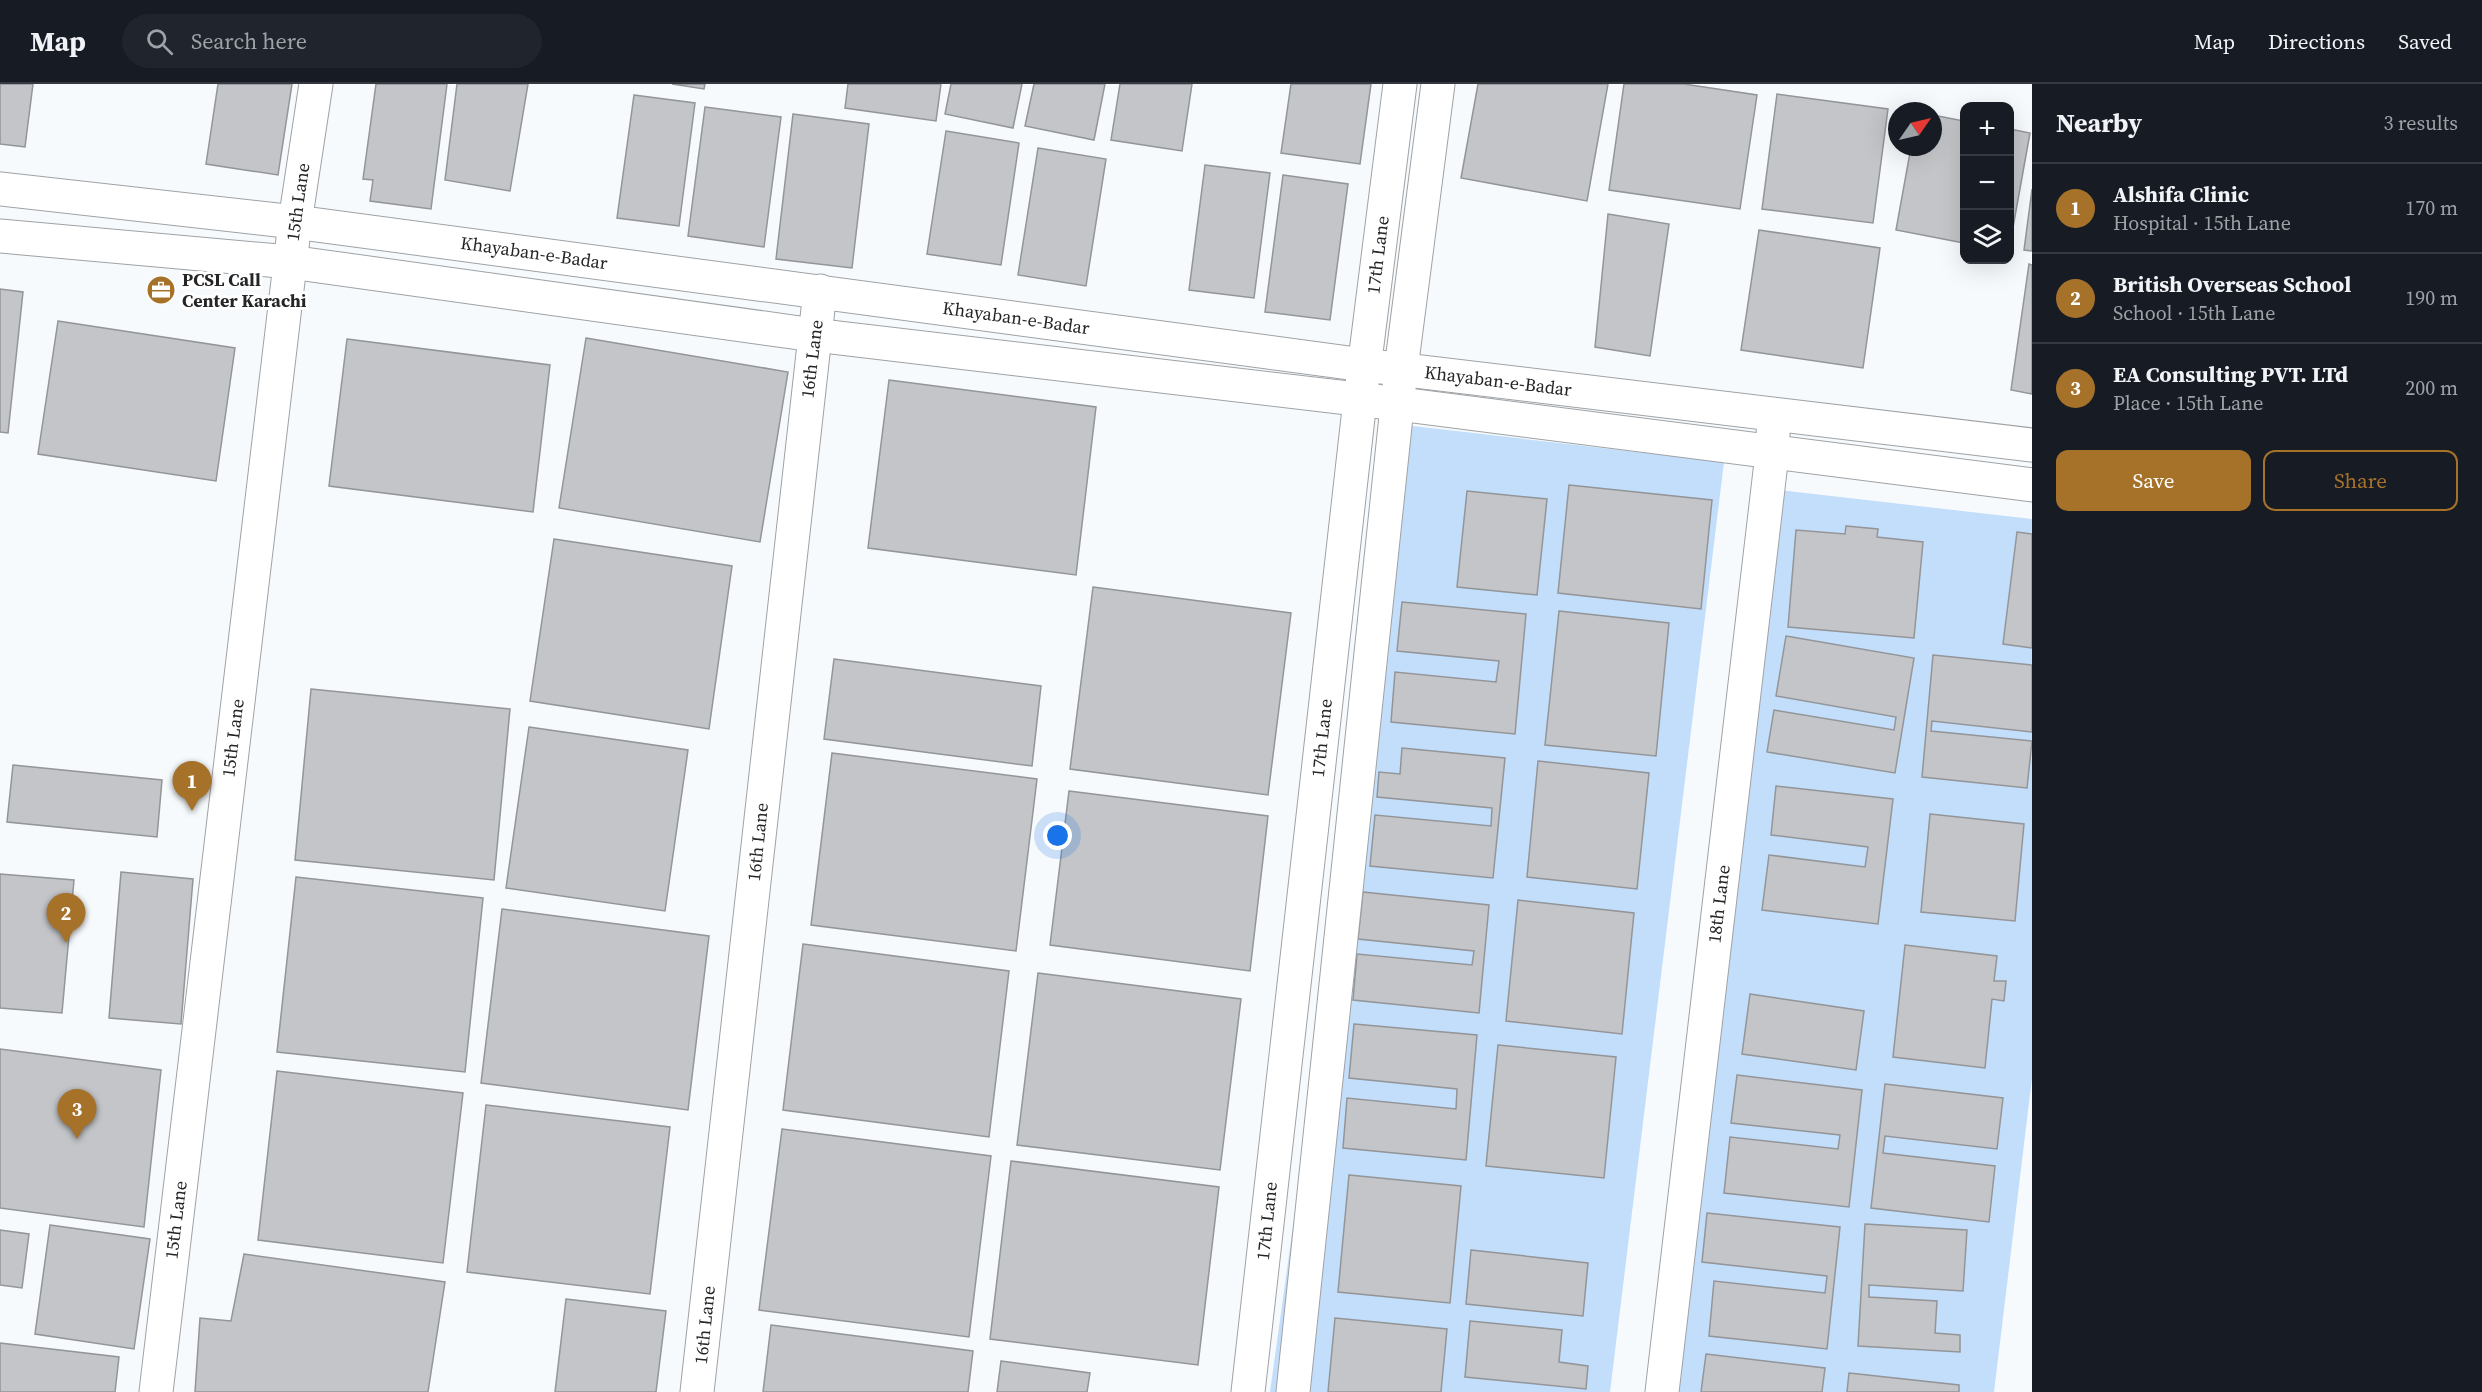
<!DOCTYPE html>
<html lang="en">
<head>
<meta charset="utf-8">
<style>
  body { margin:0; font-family:"Source Serif 4",serif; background:#20242c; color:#f1f3f6 }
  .controls { position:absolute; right:18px; top:18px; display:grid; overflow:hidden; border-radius:12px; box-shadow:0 6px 24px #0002 }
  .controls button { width:54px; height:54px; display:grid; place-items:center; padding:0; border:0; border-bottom:2px solid #363941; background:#171b24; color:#f1f3f6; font:30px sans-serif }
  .compass { position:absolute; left:1888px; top:18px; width:54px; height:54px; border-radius:50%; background:#171b24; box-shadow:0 6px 24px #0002; rotate:56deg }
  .you { position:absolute; left:1058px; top:752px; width:21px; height:21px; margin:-15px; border:4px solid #fff; border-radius:50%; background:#1a73e8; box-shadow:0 0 0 9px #1a73e833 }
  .badge { display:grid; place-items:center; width:39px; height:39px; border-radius:50%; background:#a6722a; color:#fff; font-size:20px; font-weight:700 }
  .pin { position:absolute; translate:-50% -50px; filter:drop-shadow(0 2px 3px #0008) }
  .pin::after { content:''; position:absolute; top:32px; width:21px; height:18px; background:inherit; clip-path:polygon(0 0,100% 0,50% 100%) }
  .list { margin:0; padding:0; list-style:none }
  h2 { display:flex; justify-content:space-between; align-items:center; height:78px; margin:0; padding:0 24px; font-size:26px }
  h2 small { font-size:20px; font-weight:400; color:#9ea1a6 }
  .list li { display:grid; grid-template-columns:39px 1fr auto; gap:18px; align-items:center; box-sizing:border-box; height:90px; padding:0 24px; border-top:2px solid #363941 }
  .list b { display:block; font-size:22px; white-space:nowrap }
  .list p { margin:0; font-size:20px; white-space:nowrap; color:#9ea1a6 }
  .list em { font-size:20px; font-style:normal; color:#9ea1a6 }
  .actions { display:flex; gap:12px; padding:18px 24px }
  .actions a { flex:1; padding:14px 0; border:2px solid #a6722a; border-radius:12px; text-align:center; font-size:21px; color:#a6722a }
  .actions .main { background:#a6722a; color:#fff }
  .icon { flex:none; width:33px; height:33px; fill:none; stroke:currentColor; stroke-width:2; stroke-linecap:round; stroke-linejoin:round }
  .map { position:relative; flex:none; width:2032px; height:1308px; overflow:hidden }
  header { display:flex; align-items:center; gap:36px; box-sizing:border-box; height:84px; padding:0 30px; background:#171b24; border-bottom:2px solid #363941 }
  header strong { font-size:28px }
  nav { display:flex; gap:33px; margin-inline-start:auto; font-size:21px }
  .search { width:420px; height:54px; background:#20242c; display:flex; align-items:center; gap:15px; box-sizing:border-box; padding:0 21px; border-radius:33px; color:#9ea1a6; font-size:22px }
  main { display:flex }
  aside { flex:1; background:#171b24 }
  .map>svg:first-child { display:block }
</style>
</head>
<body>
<header>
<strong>Map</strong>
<div class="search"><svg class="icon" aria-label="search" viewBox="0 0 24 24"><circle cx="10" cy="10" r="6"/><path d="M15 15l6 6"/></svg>Search here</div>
<nav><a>Map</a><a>Directions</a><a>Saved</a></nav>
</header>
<main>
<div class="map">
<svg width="2032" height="1308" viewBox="0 0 2032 1308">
  <rect width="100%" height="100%" fill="#f7fafc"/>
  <!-- green -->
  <g fill="#c3defa">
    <path d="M 1404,341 L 1724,378 L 1610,1308 L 1270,1308 Z"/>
    <path d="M 1779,406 L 2032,435 L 2032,994 L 1994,1308 L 1654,1308 Z"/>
  </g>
  <!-- building -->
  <g fill="#c3c5c8" stroke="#939598" stroke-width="1.5">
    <path d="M 0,0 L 33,0 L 25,63 L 0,60 Z"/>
    <path d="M 218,0 L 292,0 L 278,91 L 206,80 Z"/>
    <path d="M 376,0 L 447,0 L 431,125 L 370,117 L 373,96 L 363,95 Z"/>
    <path d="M 457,0 L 528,0 L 510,107 L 445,96 Z"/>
    <path d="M 672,0 L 705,0 L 704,5 Z"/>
    <path d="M 848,0 L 941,0 L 936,37 L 845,24 Z"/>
    <path d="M 951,0 L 1022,0 L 1013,44 L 945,30 Z"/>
    <path d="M 1034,0 L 1105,0 L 1094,56 L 1025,42 Z"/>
    <path d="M 1120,0 L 1192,0 L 1182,67 L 1111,56 Z"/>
    <path d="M 1291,0 L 1371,0 L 1360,80 L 1281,69 Z"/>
    <path d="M 1478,0 L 1608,0 L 1587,117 L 1461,94 Z"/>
    <path d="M 1624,0 L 1684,0 L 1757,11 L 1740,125 L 1609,106 Z"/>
    <path d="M 1777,10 L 1888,25 L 1873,139 L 1762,125 Z"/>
    <path d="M 634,11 L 695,19 L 679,142 L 617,134 Z"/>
    <path d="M 705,23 L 781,33 L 764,163 L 688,152 Z"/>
    <path d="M 793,30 L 869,40 L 852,184 L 776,175 Z"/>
    <path d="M 1933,31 L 1964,37 L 1964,159 L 1896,146 L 1911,63 L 1933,63 Z"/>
    <path d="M 2010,45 L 2030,49 L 2010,160 Z"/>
    <path d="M 946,47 L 1019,59 L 1001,181 L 927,170 Z"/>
    <path d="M 1038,64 L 1106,75 L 1086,202 L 1018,191 Z"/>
    <path d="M 1205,81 L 1270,89 L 1254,214 L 1189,206 Z"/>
    <path d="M 1283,91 L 1348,100 L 1330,236 L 1265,228 Z"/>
    <path d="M 2032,105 L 2032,167 L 2024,166 Z"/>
    <path d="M 1608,130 L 1669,140 L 1650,272 L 1595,263 Z"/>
    <path d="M 1759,146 L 1880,164 L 1863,284 L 1741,266 Z"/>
    <path d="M 2029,180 L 2032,181 L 2032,310 L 2011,306 Z"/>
    <path d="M 0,205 L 23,208 L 8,349 L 0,348 Z"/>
    <path d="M 58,237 L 235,264 L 216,397 L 38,370 Z"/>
    <path d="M 586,254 L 788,288 L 760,458 L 559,424 Z"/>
    <path d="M 347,255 L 550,281 L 533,428 L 329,402 Z"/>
    <path d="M 889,296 L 1096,323 L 1076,491 L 868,464 Z"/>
    <path d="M 1569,401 L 1712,416 L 1701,525 L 1558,509 Z"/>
    <path d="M 1467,407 L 1547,415 L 1537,511 L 1457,503 Z"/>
    <path d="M 1846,442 L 1878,445 L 1877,453 L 1923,458 L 1914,554 L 1788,543 L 1796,446 L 1845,450 Z"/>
    <path d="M 2017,448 L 2032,450 L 2032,564 L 2003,560 Z"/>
    <path d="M 554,455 L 732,482 L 709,645 L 530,617 Z"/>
    <path d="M 1093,503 L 1291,529 L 1268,711 L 1070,685 Z"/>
    <path d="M 1402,518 L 1526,530 L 1515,650 L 1391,638 L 1395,588 L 1496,598 L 1499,577 L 1397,567 Z"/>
    <path d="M 1559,527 L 1669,539 L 1656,672 L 1545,661 Z"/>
    <path d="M 1786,552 L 1914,574 L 1895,689 L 1767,668 L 1774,626 L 1894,646 L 1896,633 L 1776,612 Z"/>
    <path d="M 1933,571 L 2032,581 L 2032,648 L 1932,637 L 1931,647 L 2032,657 L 2027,704 L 1922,693 Z"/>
    <path d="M 834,575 L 1041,602 L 1032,682 L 824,655 Z"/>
    <path d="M 311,605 L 510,625 L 494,796 L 295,776 Z"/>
    <path d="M 529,643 L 688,666 L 665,827 L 506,804 Z"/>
    <path d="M 1402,664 L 1505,674 L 1493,794 L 1370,782 L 1375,731 L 1491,742 L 1492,724 L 1377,713 L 1379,688 L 1400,690 Z"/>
    <path d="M 832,669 L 1037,695 L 1016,867 L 811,841 Z"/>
    <path d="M 1538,677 L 1649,689 L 1637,805 L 1527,793 Z"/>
    <path d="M 13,681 L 162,696 L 157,753 L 7,738 Z"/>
    <path d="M 1776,702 L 1893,715 L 1878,840 L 1762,826 L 1769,771 L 1865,783 L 1868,763 L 1771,751 Z"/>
    <path d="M 1069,707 L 1268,732 L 1250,887 L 1050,861 Z"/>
    <path d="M 1930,730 L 2024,740 L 2015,837 L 1921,828 Z"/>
    <path d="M 121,788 L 193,795 L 181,940 L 109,934 Z"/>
    <path d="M 0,790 L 74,796 L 62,929 L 0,924 Z"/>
    <path d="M 296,793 L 483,814 L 465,988 L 277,968 Z"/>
    <path d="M 1363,808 L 1489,821 L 1479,929 L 1353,916 L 1357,870 L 1472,881 L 1474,867 L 1358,855 Z"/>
    <path d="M 1518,816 L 1634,829 L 1622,950 L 1506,937 Z"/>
    <path d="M 502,825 L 709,852 L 688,1026 L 481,999 Z"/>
    <path d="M 803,860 L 1009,887 L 989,1053 L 783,1026 Z"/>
    <path d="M 1905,861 L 1997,872 L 1994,897 L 2006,897 L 2004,917 L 1992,915 L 1985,984 L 1893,973 Z"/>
    <path d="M 1038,889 L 1241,915 L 1220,1086 L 1017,1061 Z"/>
    <path d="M 1750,910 L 1864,927 L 1856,986 L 1742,970 Z"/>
    <path d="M 1354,940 L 1477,951 L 1466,1076 L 1343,1064 L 1347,1014 L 1456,1025 L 1457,1005 L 1349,994 Z"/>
    <path d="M 1498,961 L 1616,973 L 1604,1094 L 1486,1082 Z"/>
    <path d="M 0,965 L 161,986 L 144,1143 L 0,1124 Z"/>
    <path d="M 277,987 L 463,1009 L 443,1179 L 258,1156 Z"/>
    <path d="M 1737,991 L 1862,1006 L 1849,1123 L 1724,1109 L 1730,1053 L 1838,1065 L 1840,1051 L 1731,1039 Z"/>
    <path d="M 1885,1000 L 2003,1014 L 1997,1065 L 1885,1052 L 1883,1069 L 1995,1082 L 1989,1138 L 1871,1124 Z"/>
    <path d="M 486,1021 L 670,1043 L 650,1210 L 467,1188 Z"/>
    <path d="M 782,1045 L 991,1072 L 969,1253 L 759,1226 Z"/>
    <path d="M 1011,1077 L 1219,1103 L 1198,1281 L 990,1255 Z"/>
    <path d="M 1349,1091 L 1461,1102 L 1450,1219 L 1338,1208 Z"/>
    <path d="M 1707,1129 L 1840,1143 L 1827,1265 L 1709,1252 L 1714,1197 L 1825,1209 L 1827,1192 L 1702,1178 Z"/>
    <path d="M 1865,1140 L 1967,1146 L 1963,1207 L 1869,1201 L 1869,1213 L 1937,1217 L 1935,1249 L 1960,1251 L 1960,1268 L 1858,1262 Z"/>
    <path d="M 50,1141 L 150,1155 L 134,1265 L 35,1250 Z"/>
    <path d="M 0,1146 L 29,1150 L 22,1204 L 0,1201 Z"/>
    <path d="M 1471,1166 L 1588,1179 L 1583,1232 L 1466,1220 Z"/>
    <path d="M 244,1170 L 445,1198 L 428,1308 L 195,1308 L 200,1234 L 231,1237 Z"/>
    <path d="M 566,1215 L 666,1227 L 656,1308 L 555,1308 Z"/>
    <path d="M 1335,1234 L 1447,1245 L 1441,1308 L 1328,1308 Z"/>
    <path d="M 1470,1237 L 1562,1246 L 1559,1278 L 1588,1282 L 1586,1305 L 1465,1293 Z"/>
    <path d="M 771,1241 L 973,1267 L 968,1308 L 763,1308 Z"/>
    <path d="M 0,1259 L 119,1273 L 115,1308 L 0,1308 Z"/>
    <path d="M 1706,1270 L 1825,1284 L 1822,1308 L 1701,1308 Z"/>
    <path d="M 1001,1277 L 1090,1289 L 1087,1308 L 997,1308 Z"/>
    <path d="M 1849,1289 L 1959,1301 L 1959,1308 L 1847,1308 Z"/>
  </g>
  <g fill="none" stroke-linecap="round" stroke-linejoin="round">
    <!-- minor casing -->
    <g stroke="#9fa2a5" stroke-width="35">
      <g id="minor">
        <path d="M 156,1308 L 295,138 L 316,0"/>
        <path d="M 697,1308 L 820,207"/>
        <path d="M 1248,1308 L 1360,316 L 1400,0"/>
        <path d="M 1293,1308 L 1401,285 L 1438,0"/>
        <path d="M 1662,1308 L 1772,370 L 1774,331"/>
      </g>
    </g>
    <!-- secondary casing -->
    <g stroke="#9fa2a5" stroke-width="35">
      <g id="secondary">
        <path d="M 0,105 L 295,138 L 1364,281 L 2032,361"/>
        <path d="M 0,152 L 290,178 L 814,251 L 1399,320 L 2032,401"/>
      </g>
    </g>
    <!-- minor -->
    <use href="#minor" stroke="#fff" stroke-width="33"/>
    <!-- secondary -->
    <use href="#secondary" stroke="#fff" stroke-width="33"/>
  </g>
  <!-- icons -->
  <defs>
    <g id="office-disc" transform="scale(1.5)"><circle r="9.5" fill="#a6722a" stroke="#fff"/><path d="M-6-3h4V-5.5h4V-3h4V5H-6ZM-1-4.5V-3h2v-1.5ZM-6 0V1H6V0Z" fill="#fff"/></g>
  </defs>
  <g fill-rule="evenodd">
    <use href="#office-disc" x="161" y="206"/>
  </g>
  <g text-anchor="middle" stroke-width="6" stroke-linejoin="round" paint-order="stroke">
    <!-- street labels -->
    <g font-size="18" fill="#242526" stroke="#fff">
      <text transform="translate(298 118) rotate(-82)" y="6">15th Lane</text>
      <text transform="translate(534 169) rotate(8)" y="6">Khayaban-e-Badar</text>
      <text transform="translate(1378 171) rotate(-83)" y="6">17th Lane</text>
      <text transform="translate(1016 234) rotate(8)" y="6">Khayaban-e-Badar</text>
      <text transform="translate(812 275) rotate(-83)" y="6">16th Lane</text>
      <text transform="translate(1498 297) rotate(7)" y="6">Khayaban-e-Badar</text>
      <text transform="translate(233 654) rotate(-83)" y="6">15th Lane</text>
      <text transform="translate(1322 654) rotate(-84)" y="6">17th Lane</text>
      <text transform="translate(758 758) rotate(-84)" y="6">16th Lane</text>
      <text transform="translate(1719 820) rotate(-83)" y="6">18th Lane</text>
      <text transform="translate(176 1136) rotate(-83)" y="6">15th Lane</text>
      <text transform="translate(1267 1137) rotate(-84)" y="6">17th Lane</text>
      <text transform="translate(705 1241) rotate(-84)" y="6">16th Lane</text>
    </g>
    <!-- poi labels -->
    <g font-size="18" font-weight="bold" fill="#242526" stroke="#fff" text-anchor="start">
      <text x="182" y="202">PCSL Call<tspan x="182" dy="21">Center Karachi</tspan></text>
    </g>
  </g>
</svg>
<div class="controls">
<button>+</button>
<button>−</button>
<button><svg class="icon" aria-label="layers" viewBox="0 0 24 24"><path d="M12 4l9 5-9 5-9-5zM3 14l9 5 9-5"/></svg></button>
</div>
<svg class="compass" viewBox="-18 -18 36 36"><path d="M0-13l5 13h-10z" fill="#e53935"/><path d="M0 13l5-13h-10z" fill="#9ea1a6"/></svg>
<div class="you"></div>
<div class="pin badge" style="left:192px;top:727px">1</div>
<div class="pin badge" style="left:66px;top:859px">2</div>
<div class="pin badge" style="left:77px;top:1055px">3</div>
</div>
<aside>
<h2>Nearby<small>3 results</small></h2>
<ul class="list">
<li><span class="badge">1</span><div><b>Alshifa Clinic</b><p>Hospital · 15th Lane</p></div><em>170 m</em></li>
<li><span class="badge">2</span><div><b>British Overseas School</b><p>School · 15th Lane</p></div><em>190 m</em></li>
<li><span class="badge">3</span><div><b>EA Consulting PVT. LTd</b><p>Place · 15th Lane</p></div><em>200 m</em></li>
</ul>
<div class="actions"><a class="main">Save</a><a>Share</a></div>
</aside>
</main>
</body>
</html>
